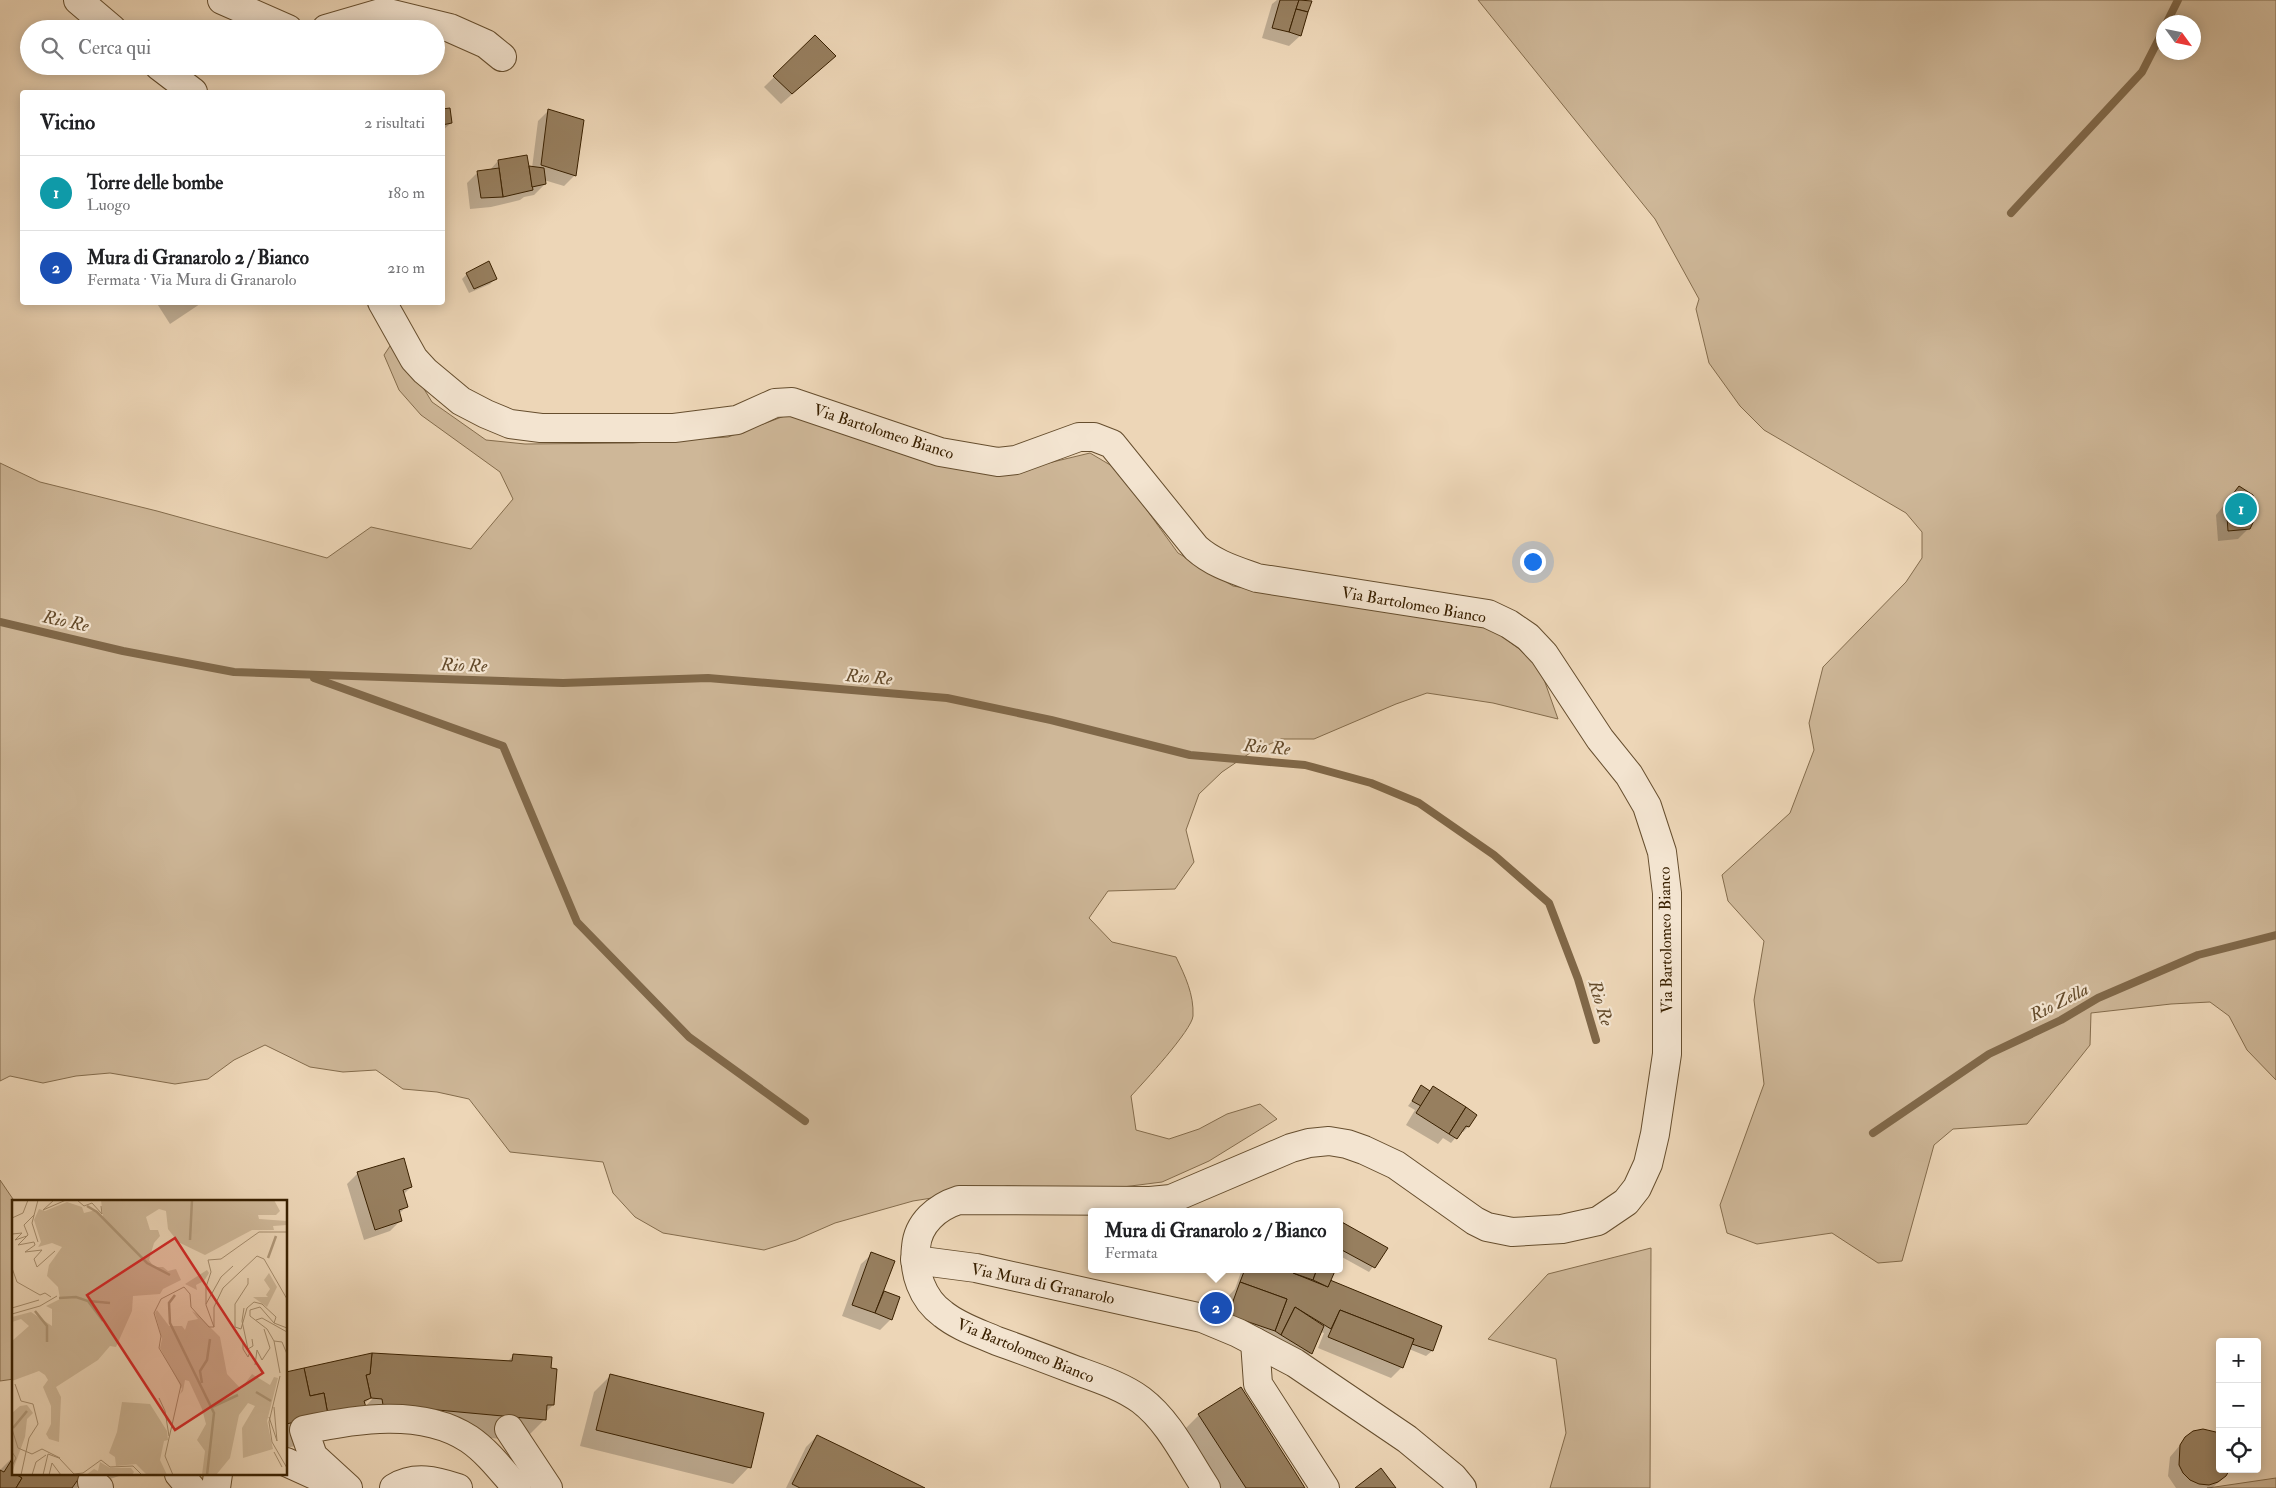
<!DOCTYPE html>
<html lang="it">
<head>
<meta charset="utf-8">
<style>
  body { margin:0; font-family:"IM FELL Double Pica",serif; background:#f2f2f2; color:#202124 }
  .controls { position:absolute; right:15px; bottom:15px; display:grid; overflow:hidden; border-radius:5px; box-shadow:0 2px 12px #0003 }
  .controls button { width:45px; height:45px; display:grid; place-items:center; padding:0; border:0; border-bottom:1px solid #e0e0e0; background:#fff; color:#202124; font:25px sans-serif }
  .compass { position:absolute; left:2156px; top:15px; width:45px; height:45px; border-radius:50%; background:#fff; box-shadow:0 2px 12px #0003; rotate:123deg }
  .you { position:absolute; left:1532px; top:561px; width:18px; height:18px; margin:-12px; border:4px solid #fff; border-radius:50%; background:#1a73e8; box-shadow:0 0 0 8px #1a73e833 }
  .badge { display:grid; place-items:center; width:32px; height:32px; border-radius:50%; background:#2563eb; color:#fff; font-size:16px; font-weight:700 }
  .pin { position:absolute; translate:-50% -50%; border:2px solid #fff; box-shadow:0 1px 5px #0006 }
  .popup { position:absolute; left:1088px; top:1208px; width:255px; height:65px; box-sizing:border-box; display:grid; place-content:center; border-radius:5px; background:#fff; filter:drop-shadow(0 1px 4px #0005); font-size:16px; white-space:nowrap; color:#757577 }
  .popup b { font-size:19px; color:#202124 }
  .popup::after { content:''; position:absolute; left:50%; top:100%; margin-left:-10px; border:10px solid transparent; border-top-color:#fff }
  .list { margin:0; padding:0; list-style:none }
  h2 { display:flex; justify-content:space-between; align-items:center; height:65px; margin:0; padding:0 20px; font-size:21px }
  h2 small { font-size:16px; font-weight:400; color:#757577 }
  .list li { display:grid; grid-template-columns:32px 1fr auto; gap:15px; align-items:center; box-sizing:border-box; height:75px; padding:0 20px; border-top:1px solid #e0e0e0 }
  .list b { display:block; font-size:19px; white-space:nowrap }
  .list p { margin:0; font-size:16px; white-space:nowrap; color:#757577 }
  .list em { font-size:16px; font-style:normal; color:#757577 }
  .icon { flex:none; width:28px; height:28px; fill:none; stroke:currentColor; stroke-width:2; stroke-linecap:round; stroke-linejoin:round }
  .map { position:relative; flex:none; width:2276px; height:1488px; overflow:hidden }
  .search { position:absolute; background:#fff; box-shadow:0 2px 12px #0003; left:20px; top:20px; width:425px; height:55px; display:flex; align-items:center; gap:12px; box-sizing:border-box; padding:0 18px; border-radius:28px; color:#757577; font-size:19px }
  .panel { position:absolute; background:#fff; box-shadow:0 2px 12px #0003; left:20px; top:90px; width:425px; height:215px; border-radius:5px }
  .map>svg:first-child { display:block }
</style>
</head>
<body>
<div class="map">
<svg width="2276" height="1488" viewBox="0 0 2276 1488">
  <rect width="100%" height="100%" fill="#edd6b7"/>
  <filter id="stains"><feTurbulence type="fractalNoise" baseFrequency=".004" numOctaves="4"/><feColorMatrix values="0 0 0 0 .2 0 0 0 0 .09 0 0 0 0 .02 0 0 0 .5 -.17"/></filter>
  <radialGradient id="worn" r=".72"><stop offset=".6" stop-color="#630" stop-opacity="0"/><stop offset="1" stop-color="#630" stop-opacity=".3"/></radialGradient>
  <!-- green -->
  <g fill="#ceb798" stroke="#846c4c" fill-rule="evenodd">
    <path d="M 1478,0 L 2276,0 L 2276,1080 L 2247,1050 L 2229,1016 L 2210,1002 L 2171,1004 L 2091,1013 L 2090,1045 L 2027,1124 L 1953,1129 L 1934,1145 L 1902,1261 L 1878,1263 L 1832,1233 L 1757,1244 L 1727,1233 L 1720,1205 L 1764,1084 L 1754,1000 L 1764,941 L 1728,901 L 1722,875 L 1790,813 L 1814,750 L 1809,723 L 1823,667 L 1906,582 L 1922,558 L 1922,532 L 1906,513 L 1764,430 L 1740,406 L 1709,363 L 1696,309 L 1699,299 L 1655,219 ZM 2164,22 L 2194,22 L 2194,52 L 2164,52 Z"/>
    <path d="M 394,340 L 432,402 L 486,440 L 525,444 L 633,443 L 728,437 L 790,414 L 1011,472 L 1090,453 L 1117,469 L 1178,553 L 1233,586 L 1492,629 L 1518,648 L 1541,671 L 1558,719 L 1493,703 L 1427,693 L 1396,704 L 1314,739 L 1281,739 L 1250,753 L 1222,772 L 1199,794 L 1186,830 L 1194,862 L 1175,889 L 1108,891 L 1089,918 L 1112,942 L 1176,957 C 1185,976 1194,994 1193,1016 C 1192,1030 1143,1083 1131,1096 L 1136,1130 L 1169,1139 L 1199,1129 L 1227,1114 L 1260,1104 L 1277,1119 L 1209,1161 L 1162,1182 L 1107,1189 L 1007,1186 L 913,1201 L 835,1223 L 796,1240 L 764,1250 L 663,1233 L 635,1217 L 613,1193 L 603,1162 L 510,1152 L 469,1099 L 437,1092 L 403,1089 L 376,1070 L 343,1072 L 310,1067 L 265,1045 L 234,1060 L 208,1079 L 175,1084 L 110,1073 L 76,1076 L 43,1083 L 10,1076 L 0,1081 L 0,463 L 40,482 L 157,511 L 327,558 L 371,527 L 471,549 L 513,499 L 500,472 L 421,415 L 399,390 L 384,355 Z"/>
    <path d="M 0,1180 L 15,1202 L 14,1202 L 14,1379 L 0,1381 Z"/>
    <path d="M 1651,1248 L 1650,1488 L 1550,1488 L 1566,1433 L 1556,1359 L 1488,1339 L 1548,1274 Z"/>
    <path d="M 2276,1478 L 2276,1488 L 2207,1488 L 2208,1488 Z"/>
  </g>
  <!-- shadow -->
  <g fill="#0003" fill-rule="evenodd">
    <path d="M 1277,0 L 1310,2 L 1300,36 L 1289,46 L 1262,38 L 1272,4 Z"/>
    <path d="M 815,37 L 824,66 L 781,104 L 764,87 Z"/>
    <path d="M 442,110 L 451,123 L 442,131 Z"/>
    <path d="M 549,110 L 575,175 L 564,186 L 544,180 L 545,184 L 534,195 L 524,197 L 520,200 L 491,207 L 470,209 L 467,183 L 478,172 L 489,171 L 498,161 L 532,168 L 538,121 Z"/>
    <path d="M 467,274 L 495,279 L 490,284 L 469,293 L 462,279 Z"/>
    <path d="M 156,302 L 203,302 L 170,324 Z"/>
    <path d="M 2239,487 L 2249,528 L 2238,539 L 2218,541 L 2216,515 Z"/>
    <path d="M 1422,1087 L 1429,1092 L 1434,1087 L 1468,1127 L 1463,1132 L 1461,1131 L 1451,1143 L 1443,1138 L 1438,1144 L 1406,1125 L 1415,1110 L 1408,1106 Z"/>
    <path d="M 358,1173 L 411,1187 L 403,1195 L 407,1206 L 399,1214 L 401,1220 L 390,1231 L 364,1240 L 347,1184 Z"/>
    <path d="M 1340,1223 L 1386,1249 L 1369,1272 L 1340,1256 Z"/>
    <path d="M 872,1254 L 883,1291 L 899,1297 L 891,1319 L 880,1330 L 842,1316 L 861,1264 Z"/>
    <path d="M 1242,1269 L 1328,1269 L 1333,1272 L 1329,1281 L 1440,1327 L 1432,1351 L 1426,1356 L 1409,1349 L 1402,1367 L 1391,1378 L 1318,1348 L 1324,1333 L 1321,1332 L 1311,1353 L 1306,1358 L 1253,1352 L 1207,1336 L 1219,1306 L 1235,1289 Z"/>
    <path d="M 514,1355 L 553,1405 L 546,1412 L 545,1419 L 523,1441 L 361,1426 L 333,1438 L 286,1448 L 286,1373 L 507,1362 ZM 371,1397 L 374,1397 L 364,1408 L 364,1404 Z"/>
    <path d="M 611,1375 L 749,1467 L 733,1484 L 580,1446 L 594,1392 Z"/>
    <path d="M 1199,1415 L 1304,1488 L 1210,1488 L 1177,1437 Z"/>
    <path d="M 2203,1430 L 2220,1434 L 2220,1469 L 2225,1476 L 2212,1488 L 2176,1488 L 2168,1476 L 2170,1457 L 2186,1438 Z"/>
    <path d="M 817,1436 L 923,1488 L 786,1488 L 806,1447 Z"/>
    <path d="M 14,1456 L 14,1474 L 125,1474 L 101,1482 L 81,1484 L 77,1488 L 0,1488 L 0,1470 Z"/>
  </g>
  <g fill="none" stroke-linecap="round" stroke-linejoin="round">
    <!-- stream -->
    <g stroke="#806849" stroke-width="8">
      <path d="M 2167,22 L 2178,0"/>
      <path d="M 2011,213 L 2142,72 L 2164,29"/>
      <path d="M 0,622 L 123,651 L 234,672 L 563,683 L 708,678 L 947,698 L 1051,720 L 1190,755 L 1305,765 L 1371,783 L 1419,803 L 1494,855 L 1549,903 L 1578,979 L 1596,1040"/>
      <path d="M 314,678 L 503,746 L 577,922 L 689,1037 L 805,1121"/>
      <path d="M 1873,1133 L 1989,1054 L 2061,1020 L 2098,998 L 2198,955 L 2276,935"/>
    </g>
  </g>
  <!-- building -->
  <g fill="#977f5f" stroke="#392000">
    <path d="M 1280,0 L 1299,0 L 1289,32 L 1272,28 Z"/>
    <path d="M 1299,0 L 1312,1 L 1308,12 L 1296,9 Z"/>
    <path d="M 1296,9 L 1308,12 L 1301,36 L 1289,32 Z"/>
    <path d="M 815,35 L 836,56 L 792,94 L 773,76 Z"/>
    <path d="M 450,108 L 452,123 L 442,125 L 442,109 Z"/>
    <path d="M 548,109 L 584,120 L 576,176 L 541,165 Z"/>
    <path d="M 527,155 L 533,190 L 503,197 L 498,160 Z"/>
    <path d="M 529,166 L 544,168 L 546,184 L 532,187 Z"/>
    <path d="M 499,168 L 503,197 L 481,198 L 477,171 Z"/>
    <path d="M 489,261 L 497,279 L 474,289 L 466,273 Z"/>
    <path d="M 2239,486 L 2253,495 L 2257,514 L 2250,529 L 2228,531 L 2226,503 Z"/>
    <path d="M 1421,1085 L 1430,1091 L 1421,1106 L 1412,1101 Z"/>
    <path d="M 1433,1086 L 1466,1107 L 1449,1134 L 1416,1113 Z"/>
    <path d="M 1466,1107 L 1477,1115 L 1469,1127 L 1466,1126 L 1457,1139 L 1449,1134 Z"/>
    <path d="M 404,1158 L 412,1187 L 403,1190 L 408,1207 L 399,1210 L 402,1221 L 375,1230 L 357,1172 Z"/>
    <path d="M 1340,1221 L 1388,1248 L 1375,1268 L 1340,1249 Z"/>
    <path d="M 871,1252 L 895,1261 L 875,1313 L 852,1305 Z"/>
    <path d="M 1245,1269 L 1294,1269 L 1293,1273 L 1328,1287 L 1330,1280 L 1442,1326 L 1433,1351 L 1412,1344 L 1414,1339 L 1340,1310 L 1331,1329 L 1295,1307 L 1281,1335 L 1275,1331 L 1287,1299 L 1240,1282 Z"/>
    <path d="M 1294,1269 L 1317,1269 L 1313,1280 L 1293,1273 Z"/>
    <path d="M 1317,1269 L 1335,1271 L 1328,1287 L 1313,1280 Z"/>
    <path d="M 1240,1282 L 1287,1299 L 1275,1331 L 1228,1315 Z"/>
    <path d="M 884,1291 L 900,1297 L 892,1320 L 875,1313 Z"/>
    <path d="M 1295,1307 L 1324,1326 L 1312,1354 L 1281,1335 Z"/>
    <path d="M 1340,1310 L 1414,1339 L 1403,1368 L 1328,1337 Z"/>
    <path d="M 372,1353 L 512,1361 L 513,1354 L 552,1357 L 551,1368 L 557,1369 L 554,1405 L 547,1405 L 546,1420 L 383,1405 L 382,1399 L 371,1398 L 366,1375 L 370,1374 Z"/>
    <path d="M 372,1353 L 370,1374 L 366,1375 L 371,1398 L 364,1401 L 366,1407 L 328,1415 L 324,1393 L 310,1396 L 304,1368 Z"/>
    <path d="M 304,1368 L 310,1396 L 324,1393 L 328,1415 L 286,1424 L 286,1372 Z"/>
    <path d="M 610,1374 L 764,1413 L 751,1468 L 596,1430 Z"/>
    <path d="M 1241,1387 L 1295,1472 L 1305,1488 L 1246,1488 L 1198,1414 Z"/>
    <path d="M 2203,1429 L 2220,1433 L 2220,1469 L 2230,1469 L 2226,1476 L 2218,1482 L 2209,1485 L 2199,1484 L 2190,1480 L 2183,1473 L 2179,1465 L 2180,1445 L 2185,1437 L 2193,1431 Z"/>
    <path d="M 817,1435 L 844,1448 L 925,1488 L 800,1488 L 792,1484 Z"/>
    <path d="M 14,1456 L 12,1472 L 22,1478 L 16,1488 L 0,1488 L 0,1470 L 4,1472 Z"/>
    <path d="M 1381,1468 L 1396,1488 L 1355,1488 Z"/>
    <path d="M 17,1474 L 82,1474 L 72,1488 L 16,1488 L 22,1478 Z"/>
  </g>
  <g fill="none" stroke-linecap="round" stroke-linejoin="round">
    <!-- minor casing -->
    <g stroke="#664e2e" stroke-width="30">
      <g id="minor">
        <path d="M 78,0 L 112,29"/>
        <path d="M 222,0 L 288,29"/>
        <path d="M 326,29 L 384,12 L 450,28 L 486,44 L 502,57"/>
        <path d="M 159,66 L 193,92"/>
        <path d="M 382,302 L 414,359 L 425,371 L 461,401 L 486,414 L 510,424 L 541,428 L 674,428 L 737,420 L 775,403 L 792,402 L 940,452 L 998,462 L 1016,460 L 1079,437 L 1094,437 L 1112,444 L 1196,548 C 1214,564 1235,570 1257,578 L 1488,614 L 1509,624 L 1528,637 L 1544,654 L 1600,739 L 1629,775 L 1647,806 L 1662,852 L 1667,893 L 1667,1054 L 1655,1134 L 1648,1164 L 1637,1188 L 1626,1202 L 1598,1221 L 1562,1229 L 1512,1232 L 1487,1227 L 1475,1221 L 1396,1165 L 1364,1150 L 1347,1144 L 1329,1141 L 1309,1143 L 1291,1148 L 1171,1199 L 1150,1201 L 959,1200 C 937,1207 918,1223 916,1247 C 913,1272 922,1299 943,1314 C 959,1327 979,1333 997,1341 C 1023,1350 1049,1360 1075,1370 C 1097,1378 1122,1386 1141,1400 C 1170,1422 1186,1458 1206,1488"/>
        <path d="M 915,1260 L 976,1268 L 1202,1318 L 1238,1333 L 1295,1363 L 1407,1439 L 1453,1477 L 1462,1488"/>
        <path d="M 1255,1342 L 1258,1384 L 1325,1488"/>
        <path d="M 509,1429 L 548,1488"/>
        <path d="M 286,1462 L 332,1483"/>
        <path d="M 179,1474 L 191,1488"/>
        <path d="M 92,1482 L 99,1488"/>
        <path d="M 216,1488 L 218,1474"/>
        <path d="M 348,1488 L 313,1456 L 304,1430 C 355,1419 422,1408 469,1439 C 488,1452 502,1471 517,1488"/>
        <path d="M 394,1488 C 415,1475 436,1481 458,1488"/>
      </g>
    </g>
    <!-- minor -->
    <use href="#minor" stroke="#f3e4d0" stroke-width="28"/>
  </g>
  <g text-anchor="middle" stroke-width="4.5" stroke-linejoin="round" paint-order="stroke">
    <!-- street labels -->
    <g font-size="16" fill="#392000" stroke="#f3e4d0">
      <text transform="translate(884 431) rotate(18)" y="6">Via Bartolomeo Bianco</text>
      <text transform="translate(1414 604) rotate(10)" y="6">Via Bartolomeo Bianco</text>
      <text transform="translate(1665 940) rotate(-91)" y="6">Via Bartolomeo Bianco</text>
      <text transform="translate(1043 1283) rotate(12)" y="6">Via Mura di Granarolo</text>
      <text transform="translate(1026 1350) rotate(22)" y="6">Via Bartolomeo Bianco</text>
    </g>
    <!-- water labels -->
    <g font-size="18" font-style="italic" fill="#634a2a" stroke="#f3e4d0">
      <text transform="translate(66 621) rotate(12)" y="6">Rio Re</text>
      <text transform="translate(464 665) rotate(2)" y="6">Rio Re</text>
      <text transform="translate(869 677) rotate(5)" y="6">Rio Re</text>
      <text transform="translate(1267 747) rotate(5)" y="6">Rio Re</text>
      <text transform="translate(2059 1002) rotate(-27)" y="6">Rio Zella</text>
      <text transform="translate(1601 1003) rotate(73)" y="6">Rio Re</text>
    </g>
  </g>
  <!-- overview -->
  <g transform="translate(12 1200)">
    <rect width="275" height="275" fill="#edd6b7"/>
    <path d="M 89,0 L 262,0 L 268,11 L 264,15 L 246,15 L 247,19 L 275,21 L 275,25 L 261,26 L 262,30 L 240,30 L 193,55 L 166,42 L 156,29 L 154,11 L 147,9 L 134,17 L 138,30 L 146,30 L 148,36 L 142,43 L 137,60 L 142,67 L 151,67 L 156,71 L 164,69 L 169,80 L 151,89 L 148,94 L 121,96 L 120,111 L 104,147 L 98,146 L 86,160 L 44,187 L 49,197 L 47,242 L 37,239 L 34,234 L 39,224 L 39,206 L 31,187 L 36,180 L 33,175 L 27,171 L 0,181 L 0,141 L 17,126 L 9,119 L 0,122 L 0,117 L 19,112 L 40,126 L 40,109 L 34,106 L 48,99 L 46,87 L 35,76 L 37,65 L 50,47 L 40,43 L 26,47 L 29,42 L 22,20 L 27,9 L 33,11 L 55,2 L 70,7 L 72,13 L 84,10 L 91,17 ZM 195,70 L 197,73 L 192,81 L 184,85 L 185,90 L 173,84 ZM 257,73 L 265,87 L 255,107 L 241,97 L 256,97 L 254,95 L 258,89 L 252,80 ZM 145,110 L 157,126 L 170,126 L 173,130 L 176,121 L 186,119 L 180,111 L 185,114 L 208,137 L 215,174 L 229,189 L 240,174 L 258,185 L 262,177 L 266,178 L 255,221 L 261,249 L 231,258 L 230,228 L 243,206 L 236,203 L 227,215 L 218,258 L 204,275 L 190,275 L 193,251 L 185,240 L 194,224 L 190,209 L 177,181 L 173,180 L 171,191 L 168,194 L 170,189 L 148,148 L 150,139 L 143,113 ZM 110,202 L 138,204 L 155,231 L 156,240 L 152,241 L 148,260 L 155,275 L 135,275 L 124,264 L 104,266 L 103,257 L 97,253 L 105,232 ZM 15,205 L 21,213 L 15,219 L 13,237 L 1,270 L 0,213 L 8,206 ZM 88,262 L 98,268 L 119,268 L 122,272 L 120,275 L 74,275 L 82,269 L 86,271 Z" fill="#ceb798"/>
    <path fill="none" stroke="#b09879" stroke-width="2.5" d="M 75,6 L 85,12 L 135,63 L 158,75M 178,40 L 180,0M 256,58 L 264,36M 163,95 L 157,103 L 158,123 L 202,213 L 195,275M 47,98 L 64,97 L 76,101 L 91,121M 77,101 L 98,103M 23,111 L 35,126 L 35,142M 190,183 L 188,171 L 195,160 L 198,139M 244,192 L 259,201M 200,207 L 226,195M 1,228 L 15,211"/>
    <path fill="none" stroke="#a58d6e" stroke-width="1" d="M 42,0 L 31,10 L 54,0M 65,0 L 72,6 L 80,3 L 90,14 L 89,6M 0,18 L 11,13 L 16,0M 0,34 L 10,33 L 3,40 L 15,36M 16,35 L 6,45 L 22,42 L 23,45 L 13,52 L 30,50 L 22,59 L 25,67 L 43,51M 16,35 L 12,25 L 22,15M 26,42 L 20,23 L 26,0M 0,68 L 5,82 L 28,95 L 33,93 L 39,97M 236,78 L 236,84 L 223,104 L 223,127 L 229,129 L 235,108 L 242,102 L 250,104 L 264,117 L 262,123M 194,104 L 209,77 L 221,66M 0,108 L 27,100M 232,108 L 230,121 L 236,149 L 241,146 L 240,139M 0,114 L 28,106 L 45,96M 244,120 L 250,118 L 275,132M 202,127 L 194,105 L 194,87 L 199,72 L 196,60 L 209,59 L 247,32 L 275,32M 202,127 L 202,107 L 211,88 L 245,56 L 252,59 L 275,99M 262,141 L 270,142 L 275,154M 231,142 L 231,149 L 236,157 L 238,152M 243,165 L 245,150 L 250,160 L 258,148 L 252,129M 268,173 L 262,141 L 255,129 L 238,116 L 238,110 L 248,107 L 262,123 L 275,128M 268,176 L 257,222 L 260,242 L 275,268M 3,184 L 9,201 L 21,204 L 26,224 L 17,238 L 9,275M 147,198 L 153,211 L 157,236M 257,217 L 265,241 L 262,207M 0,229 L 6,248 L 20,254 L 30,249 L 48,258M 0,252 L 4,258 L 0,266M 262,252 L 270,267M 20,275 L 24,262 L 34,255M 31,275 L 36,254 L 47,258 L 62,274 L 71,273 L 89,260 L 98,267 L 121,266 L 130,275M 37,275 L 40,263 L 49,275M 161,275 L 153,256 L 169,185 L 147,148 L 149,136 L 142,113 L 149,99 L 172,87 L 178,94 L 179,107 L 197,127 L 202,127"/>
    <path fill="#d62828" fill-opacity="0.15" stroke="#d62828" stroke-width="2.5" d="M 163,38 L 251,173 L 163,230 L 75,95 Z"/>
    <rect width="275" height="275" fill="none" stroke="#392000" stroke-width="2.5"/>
  </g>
  <rect width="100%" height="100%" filter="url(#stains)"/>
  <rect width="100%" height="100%" fill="url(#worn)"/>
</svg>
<div class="controls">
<button>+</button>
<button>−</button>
<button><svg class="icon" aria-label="locate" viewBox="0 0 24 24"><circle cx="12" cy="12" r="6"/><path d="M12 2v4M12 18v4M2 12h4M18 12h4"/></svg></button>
</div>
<svg class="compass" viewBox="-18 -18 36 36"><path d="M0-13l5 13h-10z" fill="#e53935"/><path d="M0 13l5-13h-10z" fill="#757577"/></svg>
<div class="you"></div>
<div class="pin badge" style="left:2241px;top:509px;background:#0f9aa8">1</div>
<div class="pin badge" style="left:1216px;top:1308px;background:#1a4fb4">2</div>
<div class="popup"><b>Mura di Granarolo 2 / Bianco</b>Fermata</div>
<div class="search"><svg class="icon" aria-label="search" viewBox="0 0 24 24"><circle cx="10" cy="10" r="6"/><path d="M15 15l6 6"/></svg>Cerca qui</div>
<section class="panel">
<h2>Vicino<small>2 risultati</small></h2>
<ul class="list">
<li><span class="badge" style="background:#0f9aa8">1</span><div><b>Torre delle bombe</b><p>Luogo</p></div><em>180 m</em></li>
<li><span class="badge" style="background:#1a4fb4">2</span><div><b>Mura di Granarolo 2 / Bianco</b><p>Fermata · Via Mura di Granarolo</p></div><em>210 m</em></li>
</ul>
</section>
</div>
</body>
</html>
